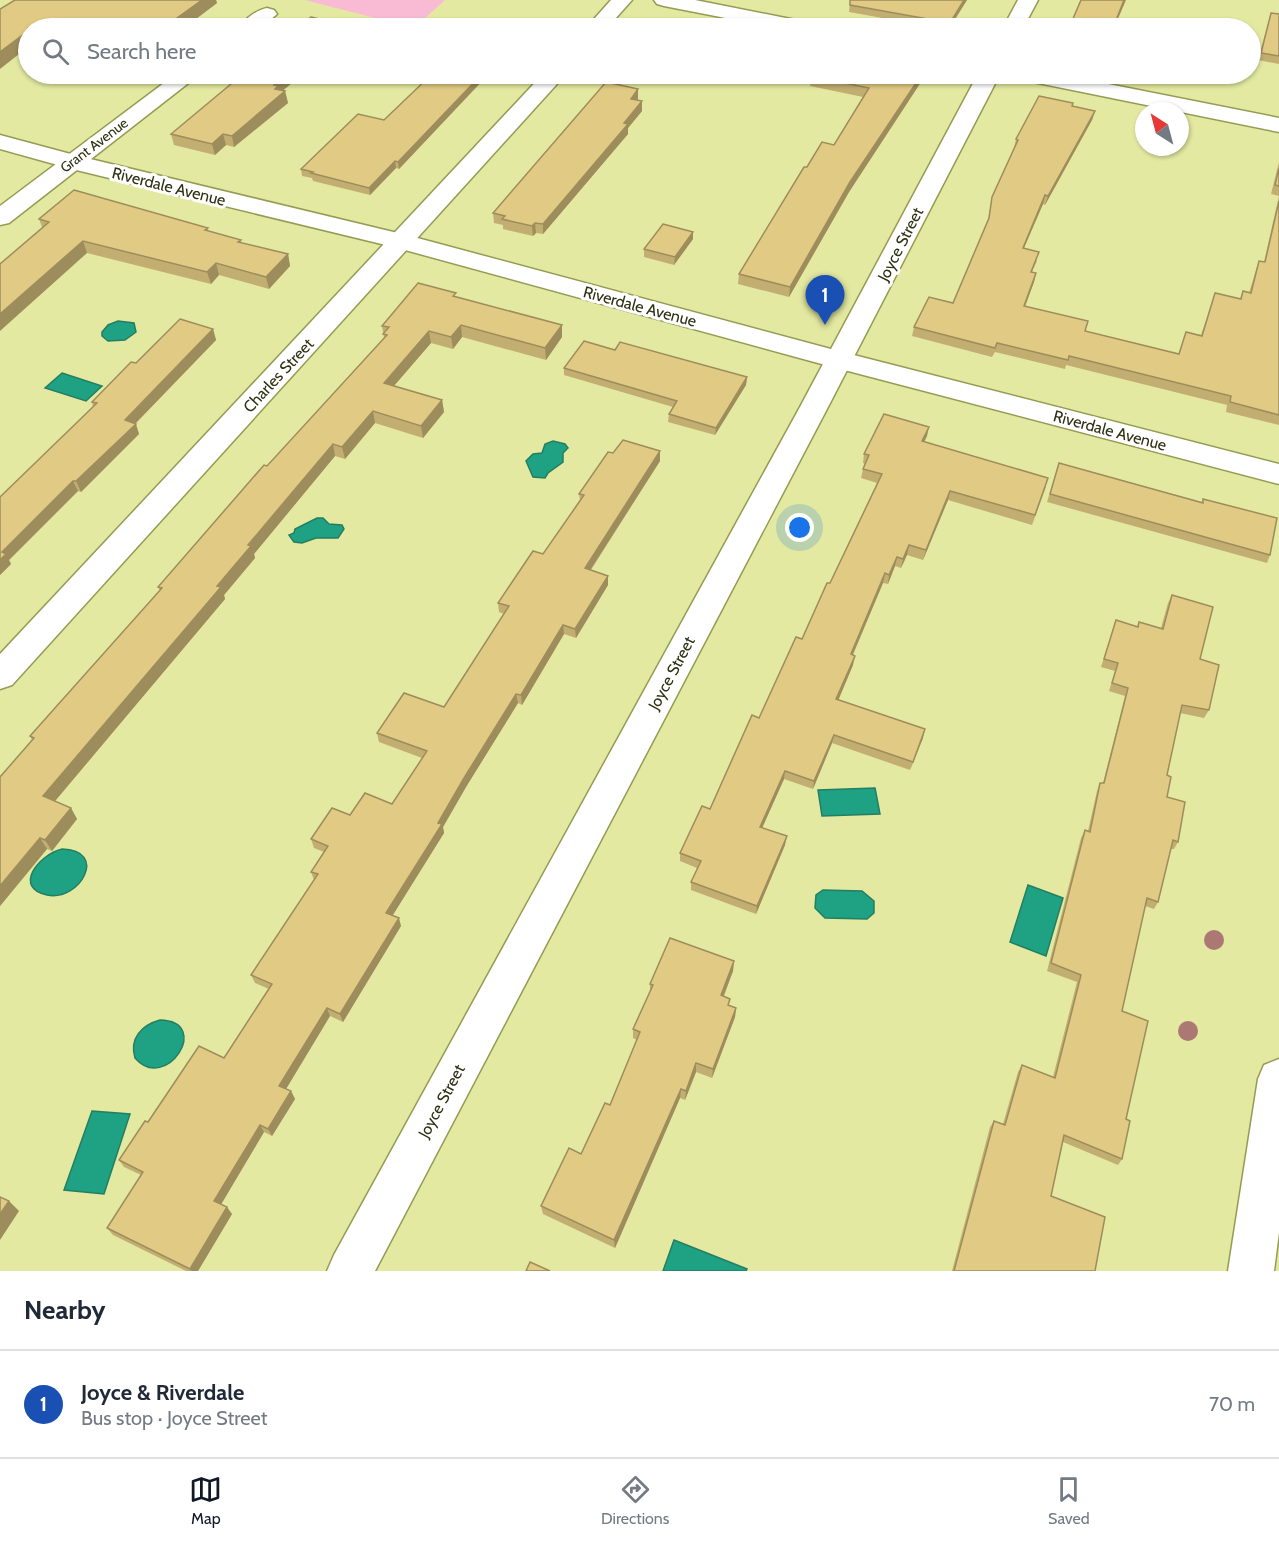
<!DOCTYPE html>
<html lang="en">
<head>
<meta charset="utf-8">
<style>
  body { margin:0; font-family:Cabin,sans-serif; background:#f6f6f7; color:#1f2937 }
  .compass { position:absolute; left:1135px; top:102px; width:54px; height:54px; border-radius:50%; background:#fff; box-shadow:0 2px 4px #0004; rotate:324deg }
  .you { position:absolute; left:800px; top:528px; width:21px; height:21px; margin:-15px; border:4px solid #fff; border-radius:50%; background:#1a73e8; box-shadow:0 0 0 9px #1a73e833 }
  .badge { display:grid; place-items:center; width:39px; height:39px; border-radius:50%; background:#111827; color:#fff; font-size:20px; font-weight:700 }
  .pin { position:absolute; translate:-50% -50px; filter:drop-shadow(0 2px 3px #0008) }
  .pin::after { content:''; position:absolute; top:32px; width:21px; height:18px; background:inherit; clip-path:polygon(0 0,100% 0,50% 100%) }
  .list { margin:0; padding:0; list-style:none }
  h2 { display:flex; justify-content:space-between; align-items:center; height:78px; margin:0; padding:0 24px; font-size:26px }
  h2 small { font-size:20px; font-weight:400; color:#747a83 }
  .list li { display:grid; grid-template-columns:39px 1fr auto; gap:18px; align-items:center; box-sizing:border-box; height:108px; padding:0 24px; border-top:2px solid #e0e1e3 }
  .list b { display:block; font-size:22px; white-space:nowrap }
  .list p { margin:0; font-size:20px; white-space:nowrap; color:#747a83 }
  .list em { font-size:20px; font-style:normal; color:#747a83 }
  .icon { flex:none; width:33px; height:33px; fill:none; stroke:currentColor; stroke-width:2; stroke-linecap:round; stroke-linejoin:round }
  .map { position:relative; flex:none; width:1279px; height:1271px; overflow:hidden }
  .search { position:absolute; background:#fff; box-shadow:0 2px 4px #0004; left:18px; right:18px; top:18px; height:66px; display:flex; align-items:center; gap:15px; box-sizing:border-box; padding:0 21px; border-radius:33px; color:#747a83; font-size:22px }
  .sheet { height:186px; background:#fff }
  nav { display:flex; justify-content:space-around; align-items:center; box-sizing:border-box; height:84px; border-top:2px solid #e0e1e3; background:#fff; font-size:16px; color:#747a83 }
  nav a { display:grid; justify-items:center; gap:3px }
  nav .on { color:#111827 }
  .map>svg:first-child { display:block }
</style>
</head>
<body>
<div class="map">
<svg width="1279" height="1271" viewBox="0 0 1279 1271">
  <rect width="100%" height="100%" fill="#e3e9a0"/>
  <!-- green -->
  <path fill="#f9bad4" d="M 305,0 L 445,0 L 414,28 Z"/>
  <!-- water -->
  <g fill="#1fa183" stroke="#247f61" stroke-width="1.5">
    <path d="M 118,321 L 134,323 L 136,332 L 125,340 L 108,341 L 102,336 L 102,332 L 108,325 Z"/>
    <path d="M 62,373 L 102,386 L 86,401 L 45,388 Z"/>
    <path d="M 553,441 L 565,444 L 568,448 L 563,453 L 563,462 L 548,473 L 545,478 L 533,477 L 526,461 L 533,454 L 542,453 L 545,444 Z"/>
    <path d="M 317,518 L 323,518 L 329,524 L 342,525 L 344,529 L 338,538 L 316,538 L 302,543 L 294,542 L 289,535 L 294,533 L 295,529 Z"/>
    <path d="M 875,788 L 880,814 L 822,816 L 818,790 Z"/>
    <path d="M 62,849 C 109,850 80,902 47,895 C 13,888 38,855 62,849 Z"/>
    <path d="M 1028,885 L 1063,898 L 1046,956 L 1010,942 Z"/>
    <path d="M 823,890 L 862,891 L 874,901 L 874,913 L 867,919 L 825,918 L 815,908 L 816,895 Z"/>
    <path d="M 160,1020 C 213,1021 166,1094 135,1058 C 129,1038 142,1025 160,1020 Z"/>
    <path d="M 92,1111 L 130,1114 L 104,1194 L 64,1190 Z"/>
    <path d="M 674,1240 L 747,1269 L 746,1271 L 663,1271 Z"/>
  </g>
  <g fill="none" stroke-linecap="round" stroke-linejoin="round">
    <!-- minor casing -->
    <g stroke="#969b54" stroke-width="3">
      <g id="minor">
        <path d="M 611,0 L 632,0 L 607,28 L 586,28 Z"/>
        <path d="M 654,0 L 695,0 L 806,22 L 813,24 L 817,28 L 777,28 L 664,6 L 657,4 Z"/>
        <path d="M 1018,0 L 1038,0 L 1023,28 L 1003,28 Z"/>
        <path d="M 267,8 L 274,10 L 277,14 L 261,28 L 239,28 C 244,19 257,10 267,8 Z"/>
        <path d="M 176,74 L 200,74 L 9,223 L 0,225 L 0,206 Z"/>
        <path d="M 543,74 L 566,74 L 12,685 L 0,689 L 0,654 Z"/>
        <path d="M 978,74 L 1000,74 L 828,407 L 375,1271 L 327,1271 L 334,1255 L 800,407 Z"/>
        <path d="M 1017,74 L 1058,74 L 1279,118 L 1279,132 L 1028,81 L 1020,79 Z"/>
        <path d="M 1279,1059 L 1279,1232 L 1274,1271 L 1228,1271 L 1258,1079 L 1264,1065 Z"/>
      </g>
    </g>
    <!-- tertiary casing -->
    <g stroke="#969b54" stroke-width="3">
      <path id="tertiary" d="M 0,135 L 78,156 L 410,236 L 842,352 L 1279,464 L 1279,484 L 829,366 L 394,247 L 72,169 L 0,149 Z"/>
    </g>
    <!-- minor -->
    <use href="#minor" fill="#fff" fill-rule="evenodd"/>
    <!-- tertiary -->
    <use href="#tertiary" fill="#fff" fill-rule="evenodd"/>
  </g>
  <!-- trees -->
  <g fill="#ab7874">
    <circle cx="1214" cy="940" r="10"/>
    <circle cx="1188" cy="1031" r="10"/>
  </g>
  <!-- wall -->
  <g fill="#c2ae71">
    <path d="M 15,0 L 216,0 L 217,3 L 184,28 L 28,28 Z"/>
    <path d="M 850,0 L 967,0 L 950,28 L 938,28 L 849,12 Z"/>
    <path d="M 1271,13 L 1279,14 L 1279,64 L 1258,60 Z"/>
    <path d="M 813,74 L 922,74 L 921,82 L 849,192 L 789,297 L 738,284 L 739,274 L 807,167 L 834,145 L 863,97 L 810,86 L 811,76 Z"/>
    <path d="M 485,78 L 399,169 L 396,168 L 370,195 L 313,181 L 312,178 L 302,176 L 301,169 L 384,120 Z"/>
    <path d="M 283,91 L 285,91 L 288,103 L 234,147 L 226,145 L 215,155 L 174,145 L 171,134 Z"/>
    <path d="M 638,99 L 637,100 L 642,101 L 642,111 L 628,128 L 628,134 L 543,234 L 536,233 L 533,236 L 503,229 L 503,225 L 494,223 L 493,213 Z"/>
    <path d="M 1072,106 L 1095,111 L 1092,120 L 1045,205 L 1043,204 L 1024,248 L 1037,261 L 1032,272 L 1036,273 L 1034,282 L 1025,307 L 1085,331 L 1179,354 L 1186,332 L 1201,335 L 1215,293 L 1240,299 L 1243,291 L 1249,293 L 1256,270 L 1259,261 L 1264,262 L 1279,196 L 1271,194 L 1279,162 L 1279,425 L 1226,412 L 1227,405 L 1066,365 L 1065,369 L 995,352 L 992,357 L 912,336 L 914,327 L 953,303 L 988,220 L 992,197 L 1014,148 L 1016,139 Z"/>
    <path d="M 39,219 L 208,228 L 208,231 L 241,240 L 241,243 L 288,254 L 290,266 L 269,289 L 219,275 L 211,284 L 87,253 L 42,227 Z"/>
    <path d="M 693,232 L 693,239 L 674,265 L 644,257 L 644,249 Z"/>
    <path d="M 456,297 L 562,337 L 546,360 L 462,337 L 453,349 L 431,343 L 394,386 L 442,400 L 444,412 L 423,438 L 375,423 L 345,459 L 335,456 L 254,554 L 255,558 L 224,595 L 225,599 L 55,801 L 71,808 L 77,819 L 52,851 L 47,849 L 0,906 L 32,740 L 30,736 L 160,591 L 158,587 L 267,466 L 384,338 L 382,326 Z"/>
    <path d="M 213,329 L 216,340 L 135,424 L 139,434 L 81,492 L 78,491 L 9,560 L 11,564 L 0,575 L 93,407 L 92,402 L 136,363 Z"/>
    <path d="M 615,350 L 747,377 L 746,385 L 715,435 L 668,422 L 669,414 L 673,407 L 564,375 L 564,368 Z"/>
    <path d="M 927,436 L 924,442 L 1046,487 L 1032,525 L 948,500 L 923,560 L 907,555 L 901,568 L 895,566 L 888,584 L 883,583 L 853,655 L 853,665 L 838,700 L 923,738 L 910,770 L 832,743 L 813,789 L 784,779 L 762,828 L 785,845 L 756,914 L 691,890 L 691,882 L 697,868 L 680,861 L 680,853 L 710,809 L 802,639 L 830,583 L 877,483 L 861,478 L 863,469 L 865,464 L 863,463 L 864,454 Z"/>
    <path d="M 660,451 L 660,461 L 591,570 L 608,585 L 576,638 L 564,634 L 522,705 L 518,703 L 466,787 L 443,827 L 444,833 L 393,915 L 401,926 L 343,1022 L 330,1016 L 286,1089 L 291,1091 L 295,1099 L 272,1136 L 264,1132 L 221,1204 L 232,1214 L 198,1271 L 186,1271 L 113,1235 L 107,1228 L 141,1175 L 124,1167 L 119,1160 L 148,1122 L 224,1058 L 269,989 L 255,983 L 251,975 L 314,880 L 311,872 L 324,852 L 314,848 L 311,839 L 350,815 L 392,804 L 422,758 L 379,742 L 377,733 L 444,707 L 504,614 L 499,612 L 498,603 L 543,554 L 580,500 L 579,494 L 613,453 Z"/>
    <path d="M 1059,463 L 1202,502 L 1203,499 L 1270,555 L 1267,563 L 1047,502 Z"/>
    <path d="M 1172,595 L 1200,659 L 1209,710 L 1204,718 L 1180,713 L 1167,775 L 1167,797 L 1178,842 L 1174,849 L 1171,849 L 1158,902 L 1154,909 L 1145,906 L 1122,1011 L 1126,1119 L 1122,1159 L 1118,1165 L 1063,1142 L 1051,1196 L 1095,1271 L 952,1271 L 990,1127 L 994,1121 L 1003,1124 L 1018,1072 L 1022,1065 L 1053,1077 L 1077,982 L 1047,971 L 1081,838 L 1085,830 L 1088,831 L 1097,791 L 1100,783 L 1103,783 L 1125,696 L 1109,691 L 1115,671 L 1101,667 L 1113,629 L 1116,620 L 1137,627 L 1139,622 L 1161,628 L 1168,603 Z"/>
    <path d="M 734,961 L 733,971 L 724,996 L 729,1005 L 736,1008 L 735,1017 L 712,1078 L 696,1072 L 685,1100 L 680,1098 L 615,1248 L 543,1214 L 541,1206 L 581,1154 L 610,1105 L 637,1040 L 633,1038 L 633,1029 L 650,992 L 650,984 Z"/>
  </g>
  <!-- shaded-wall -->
  <g fill="#9e8d5c">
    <path d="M 202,0 L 216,0 L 217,3 L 184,28 L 163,28 Z"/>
    <path d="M 964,0 L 967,0 L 949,28 L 950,23 Z"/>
    <path d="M 1124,0 L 1126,0 L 1114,28 L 1113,28 Z"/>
    <path d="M 40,22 L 42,28 L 32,28 Z"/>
    <path d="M 28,31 L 28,47 L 0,69 L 0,52 Z"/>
    <path d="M 288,74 L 303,74 L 280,93 L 285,91 L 288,103 L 234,147 L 232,136 L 274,85 Z"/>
    <path d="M 482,74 L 484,74 L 485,78 L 399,169 L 398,162 Z"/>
    <path d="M 922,74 L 921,82 L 849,192 L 789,297 L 790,287 L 850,182 Z"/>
    <path d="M 638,89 L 638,99 L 631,108 L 631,99 Z"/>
    <path d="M 642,101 L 642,111 L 628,128 L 628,134 L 543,234 L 543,224 Z"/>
    <path d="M 1095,111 L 1092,120 L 1045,205 L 1048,196 Z"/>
    <path d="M 223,134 L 226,145 L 215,155 L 212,144 Z"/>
    <path d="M 395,161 L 396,168 L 370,195 L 369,188 Z"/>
    <path d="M 1045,195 L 1043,204 L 1020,257 L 1023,248 Z"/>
    <path d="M 535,223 L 536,233 L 533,236 L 532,226 Z"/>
    <path d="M 693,232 L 693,239 L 674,265 L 675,257 Z"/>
    <path d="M 83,241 L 87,253 L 0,331 L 0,314 Z"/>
    <path d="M 288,254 L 290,266 L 269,289 L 266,277 Z"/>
    <path d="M 216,263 L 219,275 L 211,284 L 207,272 Z"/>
    <path d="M 1036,273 L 1034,282 L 1021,316 L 1024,306 Z"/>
    <path d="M 461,325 L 462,337 L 453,349 L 451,337 Z"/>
    <path d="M 562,325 L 562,337 L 546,360 L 545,348 Z"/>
    <path d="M 213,329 L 216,340 L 131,428 L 136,424 L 139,434 L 81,492 L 76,481 L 125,420 Z"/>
    <path d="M 429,331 L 431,343 L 386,395 L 384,383 Z"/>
    <path d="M 747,377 L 746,385 L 715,435 L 716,428 Z"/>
    <path d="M 442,400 L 444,412 L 423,438 L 421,426 Z"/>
    <path d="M 373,411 L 375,423 L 345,459 L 342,447 Z"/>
    <path d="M 929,427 L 927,436 L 920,450 L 922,441 Z"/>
    <path d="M 333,444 L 335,456 L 254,554 L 255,558 L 224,595 L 225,599 L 50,807 L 43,796 L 217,586 L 248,545 Z"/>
    <path d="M 660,451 L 660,461 L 585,578 L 585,568 Z"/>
    <path d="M 73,481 L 78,491 L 9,560 L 11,564 L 0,575 L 0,560 L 2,552 Z"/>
    <path d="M 950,491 L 948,500 L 923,560 L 926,550 Z"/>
    <path d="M 909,545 L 907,555 L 901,568 L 903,559 Z"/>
    <path d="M 897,557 L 895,566 L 888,584 L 889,575 Z"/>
    <path d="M 885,573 L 883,583 L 849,663 L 851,654 Z"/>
    <path d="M 608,576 L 608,585 L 576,638 L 575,629 Z"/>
    <path d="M 563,625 L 564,634 L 522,705 L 521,695 Z"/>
    <path d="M 855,656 L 853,665 L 835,708 L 836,699 Z"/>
    <path d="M 516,694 L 518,703 L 466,787 L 443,827 L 444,833 L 389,921 L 386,913 L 464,778 Z"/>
    <path d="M 925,729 L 923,738 L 910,770 L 913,762 Z"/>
    <path d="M 834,735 L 832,743 L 813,789 L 814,781 Z"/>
    <path d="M 785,771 L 784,779 L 759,835 L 760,827 Z"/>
    <path d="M 71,808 L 77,819 L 52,851 L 45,840 Z"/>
    <path d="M 787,836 L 785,845 L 756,914 L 757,906 Z"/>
    <path d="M 40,838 L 47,849 L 0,906 L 0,886 Z"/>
    <path d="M 399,918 L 401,926 L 343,1022 L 340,1014 Z"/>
    <path d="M 734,961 L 733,971 L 720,1005 L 721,995 Z"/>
    <path d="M 327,1008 L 330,1016 L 283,1094 L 279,1086 Z"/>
    <path d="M 736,1008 L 735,1017 L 712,1078 L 713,1069 Z"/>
    <path d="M 696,1063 L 696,1072 L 685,1100 L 686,1091 Z"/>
    <path d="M 681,1089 L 680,1098 L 615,1248 L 614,1240 Z"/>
    <path d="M 291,1091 L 295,1099 L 272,1136 L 268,1129 Z"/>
    <path d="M 260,1125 L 264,1132 L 219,1208 L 214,1201 Z"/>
    <path d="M 9,1201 L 19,1211 L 0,1240 L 0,1214 Z"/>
    <path d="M 227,1207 L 232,1214 L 198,1271 L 191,1271 L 190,1269 Z"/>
  </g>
  <!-- building -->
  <g fill="#e1ca83" stroke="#9e8d5c" stroke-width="1.5">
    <path d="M 15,0 L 202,0 L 163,28 L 66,28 L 40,22 L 32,28 L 28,28 L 28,31 L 0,52 L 0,9 Z"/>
    <path d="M 850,0 L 964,0 L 950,23 L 850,5 Z"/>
    <path d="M 1081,0 L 1124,0 L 1113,28 L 1069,28 Z"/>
    <path d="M 1271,13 L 1279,14 L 1279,56 L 1261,53 Z"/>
    <path d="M 311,17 L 345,25 L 341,28 L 297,28 Z"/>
    <path d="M 243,74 L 288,74 L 274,85 L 278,86 L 275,89 L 285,91 L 232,136 L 223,134 L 212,144 L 171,134 Z"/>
    <path d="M 432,74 L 482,74 L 398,162 L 395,161 L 369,188 L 311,173 L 313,172 L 301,169 L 358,114 L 384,120 Z"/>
    <path d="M 813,74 L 922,74 L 850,182 L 790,287 L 739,274 L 804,167 L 807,167 L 822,142 L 834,145 L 869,88 L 811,76 Z"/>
    <path d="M 606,82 L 638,89 L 631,99 L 642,101 L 624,123 L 628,124 L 543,224 L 535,223 L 532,226 L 502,219 L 505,216 L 493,213 Z"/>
    <path d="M 1039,96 L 1073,103 L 1072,106 L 1095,111 L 1048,196 L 1045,195 L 1023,248 L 1039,252 L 1031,272 L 1036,273 L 1024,306 L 1088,321 L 1085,331 L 1179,354 L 1186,332 L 1202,336 L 1215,293 L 1241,299 L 1243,291 L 1251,293 L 1259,261 L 1265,262 L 1279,201 L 1279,415 L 1230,402 L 1231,396 L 1069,356 L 1068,360 L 997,343 L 995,348 L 914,327 L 929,297 L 953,303 L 989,218 L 992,197 L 1018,140 L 1016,139 Z"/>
    <path d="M 1279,168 L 1279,186 L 1275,185 Z"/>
    <path d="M 74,190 L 208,228 L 205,230 L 241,240 L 238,242 L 288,254 L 266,277 L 216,263 L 207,272 L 83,241 L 0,314 L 0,264 L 49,222 L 39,219 Z"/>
    <path d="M 663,224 L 693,232 L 675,257 L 644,249 Z"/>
    <path d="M 418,283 L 456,293 L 453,296 L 562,325 L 545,348 L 461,325 L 451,337 L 429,331 L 384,383 L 442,400 L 421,426 L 373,411 L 342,447 L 333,444 L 248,545 L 251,546 L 217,586 L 221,587 L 43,796 L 71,808 L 45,840 L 40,838 L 0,886 L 0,777 L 34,738 L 30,736 L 162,588 L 158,587 L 264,465 L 267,466 L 387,335 L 383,334 L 389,327 L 382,326 Z"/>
    <path d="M 180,319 L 213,329 L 125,420 L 136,424 L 76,481 L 73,481 L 2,552 L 6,554 L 0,560 L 0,497 L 97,403 L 92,402 L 131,362 L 136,363 Z"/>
    <path d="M 584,341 L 615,350 L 620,342 L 747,377 L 716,428 L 669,414 L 677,401 L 564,368 Z"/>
    <path d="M 884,414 L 929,427 L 922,441 L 1048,478 L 1035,515 L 950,491 L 926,550 L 909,545 L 903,559 L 897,557 L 889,575 L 885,573 L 851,654 L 855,656 L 836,699 L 925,729 L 913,762 L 834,735 L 814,781 L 785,771 L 760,827 L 787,836 L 757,906 L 691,882 L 701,861 L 680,853 L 702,806 L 710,809 L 752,715 L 759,718 L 796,637 L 802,639 L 827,583 L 830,583 L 882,474 L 863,469 L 869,455 L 864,454 Z"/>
    <path d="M 623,440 L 660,451 L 585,568 L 608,576 L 575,629 L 563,625 L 521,695 L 516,694 L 464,778 L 438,823 L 442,824 L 386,913 L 399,918 L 340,1014 L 327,1008 L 279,1086 L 291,1091 L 268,1129 L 260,1125 L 214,1201 L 227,1207 L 190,1269 L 107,1228 L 143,1172 L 119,1160 L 145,1121 L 148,1122 L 199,1046 L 224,1058 L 272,984 L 251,975 L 318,874 L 311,872 L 328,846 L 311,839 L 332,808 L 350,815 L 365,793 L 392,804 L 427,751 L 377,733 L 404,693 L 444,707 L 509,606 L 498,603 L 533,551 L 543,554 L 584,495 L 579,494 L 608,452 L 613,453 Z"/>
    <path d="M 1059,463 L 1203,503 L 1203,499 L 1277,518 L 1270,555 L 1050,494 Z"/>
    <path d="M 1172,595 L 1213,607 L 1200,659 L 1219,665 L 1209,710 L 1182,705 L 1167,775 L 1171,777 L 1167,797 L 1185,802 L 1178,842 L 1173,840 L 1158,902 L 1147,898 L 1122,1011 L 1148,1021 L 1126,1119 L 1130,1121 L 1122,1159 L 1064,1135 L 1051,1196 L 1105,1217 L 1095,1271 L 954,1271 L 994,1121 L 1005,1125 L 1022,1065 L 1055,1078 L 1081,975 L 1051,963 L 1085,830 L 1090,832 L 1100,783 L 1104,783 L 1128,688 L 1112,683 L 1118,663 L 1104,659 L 1116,620 L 1138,627 L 1139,622 L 1163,629 Z"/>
    <path d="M 670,938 L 734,961 L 721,995 L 730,999 L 728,1005 L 736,1008 L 713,1069 L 696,1063 L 686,1091 L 681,1089 L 614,1240 L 541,1206 L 569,1148 L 581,1154 L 605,1103 L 610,1105 L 640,1032 L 633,1029 L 653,985 L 650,984 Z"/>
    <path d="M 0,1197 L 9,1201 L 0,1214 Z"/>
    <path d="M 530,1262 L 550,1271 L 526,1271 Z"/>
  </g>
  <g text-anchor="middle" stroke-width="6" stroke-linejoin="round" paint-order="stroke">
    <!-- far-street labels -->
    <g font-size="14" fill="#2f3113" stroke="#fff">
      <text transform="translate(94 145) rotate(-37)" y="5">Grant Avenue</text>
    </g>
    <!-- street labels -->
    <g font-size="16" fill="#2f3113" stroke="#fff">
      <text transform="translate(169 186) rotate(14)" y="6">Riverdale Avenue</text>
      <text transform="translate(900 244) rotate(-63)" y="6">Joyce Street</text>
      <text transform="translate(640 306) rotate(15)" y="6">Riverdale Avenue</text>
      <text transform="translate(278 375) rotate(-47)" y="6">Charles Street</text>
      <text transform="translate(1110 430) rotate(15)" y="6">Riverdale Avenue</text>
      <text transform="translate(671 673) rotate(-62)" y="6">Joyce Street</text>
      <text transform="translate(441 1101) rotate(-62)" y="6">Joyce Street</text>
    </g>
  </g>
</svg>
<svg class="compass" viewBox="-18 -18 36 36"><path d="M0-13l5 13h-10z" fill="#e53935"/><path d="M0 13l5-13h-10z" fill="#747a83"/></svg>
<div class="you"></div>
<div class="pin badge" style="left:825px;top:325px;background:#1a4fb4">1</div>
<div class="search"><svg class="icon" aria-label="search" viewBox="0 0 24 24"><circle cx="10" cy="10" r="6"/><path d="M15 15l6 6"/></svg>Search here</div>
</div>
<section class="sheet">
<h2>Nearby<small></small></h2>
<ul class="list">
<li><span class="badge" style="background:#1a4fb4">1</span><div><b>Joyce &amp; Riverdale</b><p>Bus stop · Joyce Street</p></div><em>70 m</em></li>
</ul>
</section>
<nav>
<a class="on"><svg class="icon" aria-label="map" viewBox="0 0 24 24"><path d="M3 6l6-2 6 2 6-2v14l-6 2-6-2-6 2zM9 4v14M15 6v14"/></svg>Map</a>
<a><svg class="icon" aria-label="directions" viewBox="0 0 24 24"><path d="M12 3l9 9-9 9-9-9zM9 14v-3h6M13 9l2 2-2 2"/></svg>Directions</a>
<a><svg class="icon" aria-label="saved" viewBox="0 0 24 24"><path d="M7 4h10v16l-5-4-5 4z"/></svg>Saved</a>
</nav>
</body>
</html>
